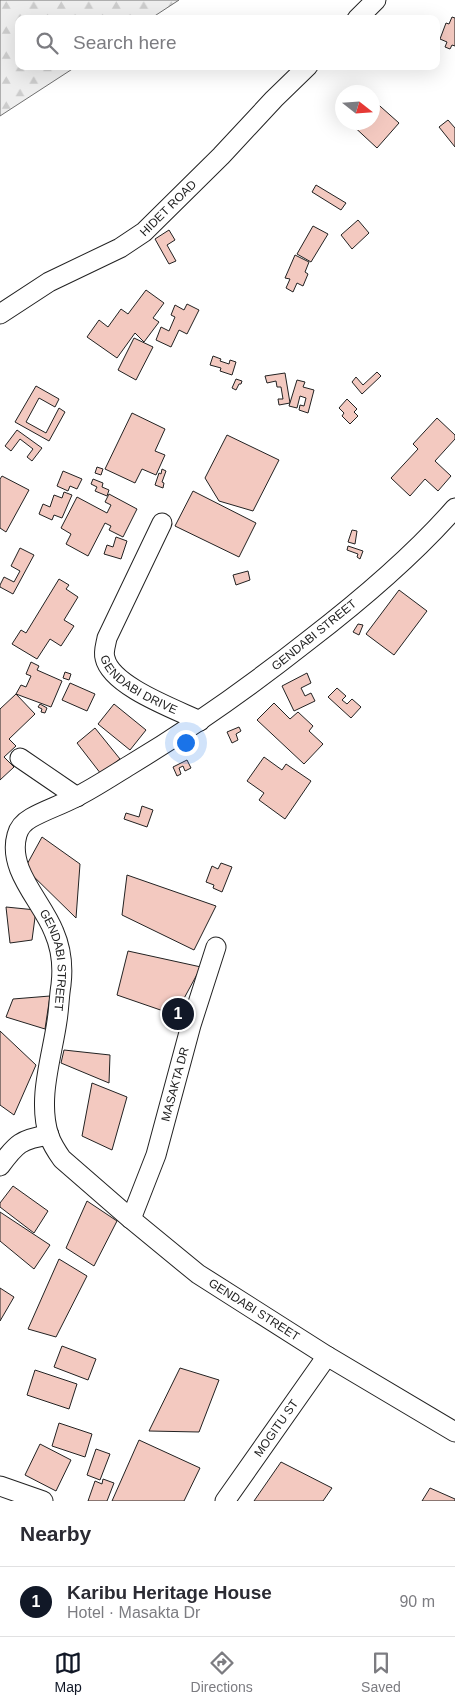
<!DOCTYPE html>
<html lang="en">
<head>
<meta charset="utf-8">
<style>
  body { margin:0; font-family:Helvetica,sans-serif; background:#f2f2f3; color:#2b2b33 }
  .compass { position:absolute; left:335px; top:85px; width:45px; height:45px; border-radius:50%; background:#fff; box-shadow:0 5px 20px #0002; rotate:107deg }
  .you { position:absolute; left:185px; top:742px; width:18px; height:18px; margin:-12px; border:4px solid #fff; border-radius:50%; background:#1a73e8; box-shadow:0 0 0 8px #1a73e833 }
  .badge { display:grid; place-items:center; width:32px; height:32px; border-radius:50%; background:#111827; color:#fff; font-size:16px; font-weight:700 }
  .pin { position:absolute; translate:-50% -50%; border:2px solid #fff; box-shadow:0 1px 5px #0006 }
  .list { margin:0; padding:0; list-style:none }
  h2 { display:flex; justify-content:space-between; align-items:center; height:65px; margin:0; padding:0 20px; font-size:21px }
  h2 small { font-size:16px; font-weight:400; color:#7c7c81 }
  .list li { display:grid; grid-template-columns:32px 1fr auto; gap:15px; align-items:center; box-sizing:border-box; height:70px; padding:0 20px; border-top:1px solid #e1e1e2 }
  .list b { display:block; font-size:19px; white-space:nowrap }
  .list p { margin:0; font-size:16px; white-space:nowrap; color:#7c7c81 }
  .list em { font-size:16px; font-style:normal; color:#7c7c81 }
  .icon { flex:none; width:28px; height:28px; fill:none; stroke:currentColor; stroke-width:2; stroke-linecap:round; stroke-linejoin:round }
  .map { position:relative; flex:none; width:455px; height:1501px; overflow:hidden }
  .search { position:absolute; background:#fff; box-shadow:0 5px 20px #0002; left:15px; right:15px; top:15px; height:55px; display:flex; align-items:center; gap:12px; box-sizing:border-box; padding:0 18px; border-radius:10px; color:#7c7c81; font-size:19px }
  .sheet { height:135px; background:#fff }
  nav { display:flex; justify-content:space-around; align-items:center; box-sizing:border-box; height:70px; border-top:1px solid #e1e1e2; background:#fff; font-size:14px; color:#7c7c81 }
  nav a { display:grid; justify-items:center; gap:2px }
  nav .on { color:#111827 }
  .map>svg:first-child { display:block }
</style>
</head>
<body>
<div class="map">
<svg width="455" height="1501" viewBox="0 0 455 1501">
  <defs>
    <pattern id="forest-firs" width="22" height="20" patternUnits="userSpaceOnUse" patternTransform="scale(1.25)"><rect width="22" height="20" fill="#eee"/><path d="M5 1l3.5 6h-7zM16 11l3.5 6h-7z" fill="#ccc"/></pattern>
  </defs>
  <rect width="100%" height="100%" fill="#fff"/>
  <!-- forest -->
  <path fill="url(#forest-firs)" stroke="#6f6f6f" d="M 0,0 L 179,0 L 150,19 L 19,19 L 19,66 L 77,66 L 0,116 Z"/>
  <!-- building -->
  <g fill="#f3c9c0" stroke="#222">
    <path d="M 452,17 L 455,18 L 455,46 L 452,45 L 450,49 L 445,47 L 447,42 L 440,39 L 446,23 L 449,24 Z"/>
    <path d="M 372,99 L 399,123 L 377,148 L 349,122 L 372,122 Z"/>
    <path d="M 448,120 L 455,128 L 455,147 L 439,127 Z"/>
    <path d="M 316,185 L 346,203 L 341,210 L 312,192 Z"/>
    <path d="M 358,220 L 369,233 L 352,249 L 341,235 Z"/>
    <path d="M 313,226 L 328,234 L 311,262 L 297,254 Z"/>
    <path d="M 169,230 L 175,240 L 167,245 L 176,261 L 169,264 L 155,239 Z"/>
    <path d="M 295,255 L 309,262 L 305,272 L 308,274 L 303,286 L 297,283 L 293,292 L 286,288 L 290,279 L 285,278 Z"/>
    <path d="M 146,290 L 164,303 L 153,318 L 159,322 L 144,342 L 135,333 L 117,358 L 87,337 L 99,320 L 108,327 L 121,309 L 128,314 Z"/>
    <path d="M 187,304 L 199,310 L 187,334 L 179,330 L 171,347 L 156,340 L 161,327 L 169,331 L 175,317 L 171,315 L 175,305 L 184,310 Z"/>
    <path d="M 134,338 L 153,347 L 136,380 L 118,370 Z"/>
    <path d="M 213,356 L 221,359 L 220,361 L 229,364 L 230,360 L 236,362 L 232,375 L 220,371 L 221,368 L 210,365 Z"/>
    <path d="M 377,372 L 381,376 L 362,394 L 352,382 L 356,377 L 363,385 Z"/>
    <path d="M 285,373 L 290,403 L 279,405 L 278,399 L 283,399 L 281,387 L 277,387 L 276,381 L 267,383 L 265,376 Z"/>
    <path d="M 236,379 L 242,381 L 241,384 L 239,384 L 236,390 L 232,388 Z"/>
    <path d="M 297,380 L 305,382 L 303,387 L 314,390 L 308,413 L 299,410 L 300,405 L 304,406 L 306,398 L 300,396 L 297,408 L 289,406 Z"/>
    <path d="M 36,386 L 59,399 L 55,407 L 39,398 L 26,422 L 46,433 L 59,408 L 65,412 L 49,441 L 15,422 Z"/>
    <path d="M 347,399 L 357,409 L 354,412 L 358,416 L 350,424 L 342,416 L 344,413 L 339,408 Z"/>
    <path d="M 132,413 L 165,429 L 155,451 L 165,455 L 156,475 L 142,469 L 135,483 L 105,469 Z"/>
    <path d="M 437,418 L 455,435 L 455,439 L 435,461 L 451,476 L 438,491 L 425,479 L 410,496 L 391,478 L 418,449 L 413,444 Z"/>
    <path d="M 17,430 L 42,448 L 32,461 L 27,457 L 33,449 L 20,439 L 11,451 L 5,446 Z"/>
    <path d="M 227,435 L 279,460 L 253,511 L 219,501 L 205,478 Z"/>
    <path d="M 97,467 L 103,469 L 101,475 L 95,473 Z"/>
    <path d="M 162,469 L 166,471 L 162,482 L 164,483 L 163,488 L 155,485 L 159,473 L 161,474 Z"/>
    <path d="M 63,471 L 82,479 L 77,489 L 70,486 L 68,491 L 57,486 Z"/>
    <path d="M 2,476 L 29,490 L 6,532 L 0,528 L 0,479 Z"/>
    <path d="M 93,479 L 103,483 L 102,487 L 109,490 L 107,496 L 95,491 L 97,487 L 91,484 Z"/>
    <path d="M 193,491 L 256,523 L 239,557 L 175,526 Z"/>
    <path d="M 64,492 L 72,495 L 62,518 L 54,515 L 52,520 L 39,514 L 43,504 L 50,507 L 54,495 L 62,498 Z"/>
    <path d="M 109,494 L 137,509 L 123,537 L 109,530 L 111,526 L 105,523 L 88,556 L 66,544 L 71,534 L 61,528 L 77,497 L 107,513 L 111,505 L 105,502 Z"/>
    <path d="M 352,530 L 357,531 L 355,544 L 348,542 Z"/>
    <path d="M 116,537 L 127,541 L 121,559 L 104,554 L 107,545 L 113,547 Z"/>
    <path d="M 348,546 L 363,551 L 360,559 L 357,557 L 358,554 L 347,550 Z"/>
    <path d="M 20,548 L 34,555 L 13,594 L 0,587 L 0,585 L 4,577 L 14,582 L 20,571 L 11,566 Z"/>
    <path d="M 248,571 L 250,580 L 236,585 L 233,575 Z"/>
    <path d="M 59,579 L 69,585 L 66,589 L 78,597 L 64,620 L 74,626 L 61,646 L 50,639 L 37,659 L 12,644 L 21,630 L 26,633 Z"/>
    <path d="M 399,590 L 427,611 L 394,655 L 366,634 Z"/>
    <path d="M 358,624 L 363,625 L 359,635 L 353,632 Z"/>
    <path d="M 31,662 L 39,666 L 37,670 L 62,681 L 51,707 L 16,694 L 21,685 L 26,687 L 31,676 L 26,674 Z"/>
    <path d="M 65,672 L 71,674 L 69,680 L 63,678 Z"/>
    <path d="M 307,673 L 311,683 L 301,688 L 305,696 L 311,693 L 315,701 L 294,711 L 282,686 Z"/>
    <path d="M 70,683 L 95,694 L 87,711 L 62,700 Z"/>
    <path d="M 337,688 L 346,696 L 342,700 L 347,704 L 352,699 L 361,707 L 351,718 L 328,697 Z"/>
    <path d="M 16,694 L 35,714 L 9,739 L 16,746 L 4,757 L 14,767 L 0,780 L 0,709 Z"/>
    <path d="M 274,703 L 290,719 L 298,712 L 313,726 L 309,731 L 323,744 L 304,764 L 257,720 Z"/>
    <path d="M 40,704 L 47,708 L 45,713 L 41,712 L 42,709 L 38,707 Z"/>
    <path d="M 114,704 L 146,730 L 130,750 L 98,724 Z"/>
    <path d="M 239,727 L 241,731 L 236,734 L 238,740 L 232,743 L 227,732 Z"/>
    <path d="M 95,728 L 120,759 L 101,774 L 77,743 Z"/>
    <path d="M 264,757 L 282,770 L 286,764 L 311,781 L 285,819 L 259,800 L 264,793 L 247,781 Z"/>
    <path d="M 187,760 L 191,768 L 185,771 L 183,766 L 179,768 L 181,774 L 177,776 L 173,767 Z"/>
    <path d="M 142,806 L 153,810 L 147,827 L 124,819 L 126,813 L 139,817 Z"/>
    <path d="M 42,837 L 80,864 L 76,918 L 25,868 Z"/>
    <path d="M 221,863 L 232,867 L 222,892 L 213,888 L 214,885 L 206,882 L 212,866 L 218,869 Z"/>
    <path d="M 127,875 L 216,906 L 194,950 L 122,915 Z"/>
    <path d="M 6,907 L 36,910 L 32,940 L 10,943 Z"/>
    <path d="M 128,951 L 201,967 L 175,1015 L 117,995 Z"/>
    <path d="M 50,996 L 45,1029 L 6,1017 L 13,999 Z"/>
    <path d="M 0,1031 L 36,1065 L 14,1115 L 0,1105 Z"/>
    <path d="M 64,1050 L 110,1055 L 109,1083 L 61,1063 Z"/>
    <path d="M 92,1083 L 127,1097 L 112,1150 L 82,1136 Z"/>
    <path d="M 13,1186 L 48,1211 L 34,1233 L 0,1207 L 0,1203 Z"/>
    <path d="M 87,1201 L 117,1221 L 94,1266 L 66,1248 Z"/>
    <path d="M 0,1212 L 50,1245 L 34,1269 L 0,1241 Z"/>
    <path d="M 59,1259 L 87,1276 L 56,1337 L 28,1329 Z"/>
    <path d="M 0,1288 L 14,1297 L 0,1321 Z"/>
    <path d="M 62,1346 L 96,1359 L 88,1380 L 54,1367 Z"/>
    <path d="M 180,1368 L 219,1380 L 199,1432 L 149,1431 Z"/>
    <path d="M 35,1370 L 77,1384 L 69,1409 L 27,1395 Z"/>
    <path d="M 59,1423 L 92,1434 L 85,1457 L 52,1446 Z"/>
    <path d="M 139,1440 L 200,1468 L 184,1501 L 112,1501 Z"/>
    <path d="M 40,1444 L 71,1460 L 56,1491 L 25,1475 Z"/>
    <path d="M 96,1449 L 110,1454 L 100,1480 L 87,1475 Z"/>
    <path d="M 281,1462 L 332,1488 L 323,1501 L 254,1501 Z"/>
    <path d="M 103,1479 L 114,1483 L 107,1501 L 88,1501 L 95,1481 L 102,1484 Z"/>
    <path d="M 430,1488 L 455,1499 L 455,1501 L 422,1501 Z"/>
  </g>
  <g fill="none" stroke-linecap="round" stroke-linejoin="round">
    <!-- street casing -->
    <g stroke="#222" stroke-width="21">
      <g id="street">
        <path d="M 357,19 L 376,0"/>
        <path id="s1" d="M 0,314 L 49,282 L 120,248 L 144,232 L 221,156 L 274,99 L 308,66"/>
        <path id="s2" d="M 455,508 C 412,557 361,600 309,640 C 252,685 193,727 130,765 C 112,776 94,788 76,797 C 61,805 45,810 31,818 C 24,822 19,827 17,835 C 7,870 42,901 54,932 C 61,948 63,968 61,985 C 59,997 59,1009 57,1021 C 52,1057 37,1099 49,1136 C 52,1144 57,1152 62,1159 L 131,1219 L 198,1274 L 327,1356 L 455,1432"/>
        <path id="s3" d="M 162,523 L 107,638 C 106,644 103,652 105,658 C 111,686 175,709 200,721"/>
        <path d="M 20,758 L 77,797"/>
        <path d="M 0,1166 C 16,1144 21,1139 49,1135"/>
        <path id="s4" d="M 131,1219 L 156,1155 L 191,1025 L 216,947"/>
        <path d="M 0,1486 L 43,1501"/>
        <path id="s5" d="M 225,1501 L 327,1356"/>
      </g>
    </g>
    <!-- street -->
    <use href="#street" stroke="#fff" stroke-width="19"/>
  </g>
  <g text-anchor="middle" stroke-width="4" stroke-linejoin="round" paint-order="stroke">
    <!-- street labels -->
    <g font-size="12" fill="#222" stroke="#fff">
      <text dy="4" stroke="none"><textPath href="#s1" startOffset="200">HIDET ROAD</textPath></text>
      <text transform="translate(314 635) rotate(-39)" y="4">GENDABI STREET</text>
      <text dy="4" stroke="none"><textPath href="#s3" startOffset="192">GENDABI DRIVE</textPath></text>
      <text dy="4" stroke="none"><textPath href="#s2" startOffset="685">GENDABI STREET</textPath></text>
      <text dy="4" stroke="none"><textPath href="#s4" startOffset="142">MASAKTA DR</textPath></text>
      <text dy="4" stroke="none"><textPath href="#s2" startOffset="1135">GENDABI STREET</textPath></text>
      <text dy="4" stroke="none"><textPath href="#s5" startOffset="89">MOGITU ST</textPath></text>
    </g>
  </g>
</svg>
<svg class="compass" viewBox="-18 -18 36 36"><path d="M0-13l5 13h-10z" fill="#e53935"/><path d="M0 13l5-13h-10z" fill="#7c7c81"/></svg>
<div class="you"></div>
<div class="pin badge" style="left:178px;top:1014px">1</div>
<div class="search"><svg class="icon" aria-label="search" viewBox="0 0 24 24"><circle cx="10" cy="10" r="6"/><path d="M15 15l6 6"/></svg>Search here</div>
</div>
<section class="sheet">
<h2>Nearby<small></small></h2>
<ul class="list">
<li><span class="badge">1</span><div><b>Karibu Heritage House</b><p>Hotel · Masakta Dr</p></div><em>90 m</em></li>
</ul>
</section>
<nav>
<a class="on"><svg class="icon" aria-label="map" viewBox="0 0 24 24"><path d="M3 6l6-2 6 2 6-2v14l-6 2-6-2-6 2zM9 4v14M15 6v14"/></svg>Map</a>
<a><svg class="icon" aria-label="directions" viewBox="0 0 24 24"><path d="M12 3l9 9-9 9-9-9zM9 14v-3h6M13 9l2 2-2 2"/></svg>Directions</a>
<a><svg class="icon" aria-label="saved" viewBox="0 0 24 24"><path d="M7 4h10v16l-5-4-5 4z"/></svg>Saved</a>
</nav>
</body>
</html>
